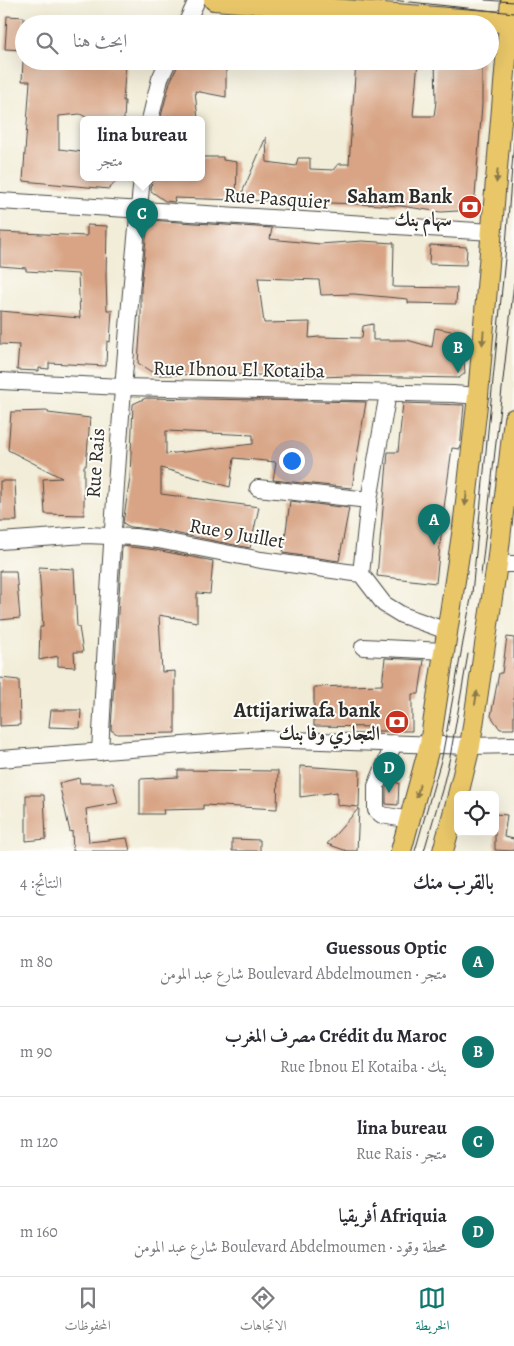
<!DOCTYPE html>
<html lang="ar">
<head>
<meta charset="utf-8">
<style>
  body { margin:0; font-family:Alegreya,Amiri,serif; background:#f2f2f3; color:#2b2b33; direction:rtl }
  .controls { position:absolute; right:15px; bottom:15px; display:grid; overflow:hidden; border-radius:8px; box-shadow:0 5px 20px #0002 }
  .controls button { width:45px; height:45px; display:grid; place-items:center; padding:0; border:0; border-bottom:1px solid #e1e1e2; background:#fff; color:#2b2b33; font:25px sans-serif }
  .you { position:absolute; left:291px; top:460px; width:18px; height:18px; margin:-12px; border:4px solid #fff; border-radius:50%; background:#1a73e8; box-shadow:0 0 0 8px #1a73e833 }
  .badge { display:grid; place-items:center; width:32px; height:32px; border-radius:50%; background:#0f766e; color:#fff; font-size:16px; font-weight:700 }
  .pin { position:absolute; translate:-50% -41px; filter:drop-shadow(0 1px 2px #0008) }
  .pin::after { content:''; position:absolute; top:26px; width:18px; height:15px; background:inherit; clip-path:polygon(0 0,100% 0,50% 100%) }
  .popup { position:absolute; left:80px; top:116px; width:125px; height:65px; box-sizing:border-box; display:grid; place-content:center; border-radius:8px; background:#fff; filter:drop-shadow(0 1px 4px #0005); font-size:16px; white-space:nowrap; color:#7c7c81 }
  .popup b { font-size:19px; color:#2b2b33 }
  .popup::after { content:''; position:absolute; left:50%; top:100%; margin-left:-10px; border:10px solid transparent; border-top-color:#fff }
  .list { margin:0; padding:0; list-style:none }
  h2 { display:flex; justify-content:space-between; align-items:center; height:65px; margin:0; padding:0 20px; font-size:21px }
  h2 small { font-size:16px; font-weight:400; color:#7c7c81 }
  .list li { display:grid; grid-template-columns:32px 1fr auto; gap:15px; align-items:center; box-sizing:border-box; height:90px; padding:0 20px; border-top:1px solid #e1e1e2 }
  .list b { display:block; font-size:19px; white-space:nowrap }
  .list p { margin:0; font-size:16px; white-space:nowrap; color:#7c7c81 }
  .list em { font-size:16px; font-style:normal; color:#7c7c81 }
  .icon { flex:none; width:28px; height:28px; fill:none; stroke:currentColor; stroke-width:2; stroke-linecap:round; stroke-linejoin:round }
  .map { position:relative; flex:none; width:514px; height:851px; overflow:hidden; direction:ltr }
  .search { position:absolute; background:#fff; box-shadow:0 5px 20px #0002; left:15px; right:15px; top:15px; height:55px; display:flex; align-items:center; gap:12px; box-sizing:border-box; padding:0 18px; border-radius:28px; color:#7c7c81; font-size:19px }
  .sheet { height:425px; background:#fff }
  nav { display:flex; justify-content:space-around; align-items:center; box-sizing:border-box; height:70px; border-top:1px solid #e1e1e2; background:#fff; font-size:14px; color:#7c7c81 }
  nav a { display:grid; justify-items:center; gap:2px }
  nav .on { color:#0f766e }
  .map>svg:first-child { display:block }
</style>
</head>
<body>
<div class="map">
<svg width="514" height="851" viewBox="0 0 514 851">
  <rect width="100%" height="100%" fill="#fdfcf7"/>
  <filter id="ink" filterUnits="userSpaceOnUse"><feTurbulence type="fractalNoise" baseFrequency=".02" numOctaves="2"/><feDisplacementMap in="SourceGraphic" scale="10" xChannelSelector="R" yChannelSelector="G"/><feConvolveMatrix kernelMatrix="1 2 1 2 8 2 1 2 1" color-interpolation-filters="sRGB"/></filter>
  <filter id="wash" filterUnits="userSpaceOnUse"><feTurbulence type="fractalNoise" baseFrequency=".0096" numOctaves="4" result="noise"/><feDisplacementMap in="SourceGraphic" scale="20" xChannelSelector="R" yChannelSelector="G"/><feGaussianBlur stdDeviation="1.12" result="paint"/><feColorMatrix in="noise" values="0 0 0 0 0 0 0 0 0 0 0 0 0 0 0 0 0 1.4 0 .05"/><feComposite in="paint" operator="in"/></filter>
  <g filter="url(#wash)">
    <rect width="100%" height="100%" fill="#f2edd8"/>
    <g id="blocks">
      <!-- building -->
      <g fill="#d8a485" fill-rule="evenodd">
        <path d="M 7,16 L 24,17 L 24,50 L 5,49 Z"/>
        <path d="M 23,61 L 126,61 L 123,101 L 125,101 L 124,120 L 92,120 L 80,114 L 59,116 L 59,149 L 83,152 L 83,178 L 119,178 L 109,189 L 23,181 L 30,81 L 22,81 Z"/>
        <path d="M 180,61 L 205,61 L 226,64 L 226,97 L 195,91 L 198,120 L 160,120 L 170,82 Z"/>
        <path d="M 356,61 L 418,61 L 413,116 L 434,116 L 436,102 L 435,61 L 482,61 L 482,104 L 474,210 L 441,212 L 401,206 L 361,204 L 239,200 L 266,137 L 267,162 L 296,166 L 298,158 L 310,158 L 310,169 L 333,170 L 338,164 L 349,164 Z"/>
        <path d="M 201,157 L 223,157 L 223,160 L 237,162 L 236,200 L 174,198 L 175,202 L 165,201 L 151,191 L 152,178 L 201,178 Z"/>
        <path d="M 148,220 L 272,228 L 270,239 L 320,244 L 362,241 L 394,243 L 393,287 L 457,288 L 456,304 L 408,303 L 408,299 L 354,294 L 321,295 L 319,280 L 258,278 L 264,323 L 310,322 L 309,338 L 319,337 L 362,338 L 363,326 L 373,324 L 373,340 L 407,340 L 432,347 L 435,328 L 462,333 L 465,373 L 459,378 L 350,376 L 319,377 L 221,374 L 156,375 L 138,363 L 141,320 L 141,288 Z"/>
        <path d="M 87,225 L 107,226 L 106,276 L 107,310 L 112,310 L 110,342 L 107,341 L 106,366 L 49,363 L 49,369 L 39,368 L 39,371 L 17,370 L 19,345 L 0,344 L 0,311 L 80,318 L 78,274 L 26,271 L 26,268 L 0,266 L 0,232 L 87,236 Z"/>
        <path d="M 430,245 L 467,247 L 466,265 L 429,264 Z"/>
        <path d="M 146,398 L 366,402 L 352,488 L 273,480 L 276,462 L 234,458 L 230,487 L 161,468 L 161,494 L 259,507 L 250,548 L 159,530 L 130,527 L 123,523 L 130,478 L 133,404 ZM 166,431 L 253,435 L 253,444 L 166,454 Z"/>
        <path d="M 403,403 L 464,405 L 460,449 L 452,448 L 444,508 L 436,583 L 377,576 L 388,452 L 398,452 Z"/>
        <path d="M 48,411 L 48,413 L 90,418 L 86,466 L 84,466 L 84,515 L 45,514 L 43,479 L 62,478 L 8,450 L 11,412 Z"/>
        <path d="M 0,481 L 15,481 L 17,521 L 0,521 Z"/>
        <path d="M 290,501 L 349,508 L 339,561 L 283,553 Z"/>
        <path d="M 122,546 L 156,550 L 213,561 L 210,594 L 197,593 L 197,622 L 159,615 L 162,672 L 175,671 L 175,733 L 117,734 L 111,730 Z"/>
        <path d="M 39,567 L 74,569 L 77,627 L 79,627 L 83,652 L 74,652 L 75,667 L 58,666 L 58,656 L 39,660 L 40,627 L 43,627 Z"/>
        <path d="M 0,571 L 16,571 L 20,618 L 0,620 Z"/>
        <path d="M 507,637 L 514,638 L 514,729 L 500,729 L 491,716 L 499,673 L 502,673 Z"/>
        <path d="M 385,658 L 424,660 L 419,694 L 412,694 L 412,731 L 374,731 L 374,727 L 314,726 L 314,687 L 382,685 Z"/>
        <path d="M 0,678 L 19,680 L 20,725 L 0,726 Z"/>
        <path d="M 51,710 L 81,710 L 80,728 L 49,727 Z"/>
        <path d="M 300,766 L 360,770 L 359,807 L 337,805 L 337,792 L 300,797 Z"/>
        <path d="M 178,770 L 278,771 L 277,809 L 203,805 L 203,809 L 163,810 L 164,814 L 140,814 L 140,779 L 178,777 Z"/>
        <path d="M 79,778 L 80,783 L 113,783 L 118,803 L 86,809 L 89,842 L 127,838 L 130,851 L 73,851 L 72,831 L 70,832 L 59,783 Z"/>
        <path d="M 388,782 L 399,783 L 398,805 L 386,804 L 386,788 Z"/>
        <path d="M 26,795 L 44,795 L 46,839 L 26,841 Z"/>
        <path d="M 359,808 L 357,851 L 347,851 L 327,844 Z"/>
        <path d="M 495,814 L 507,815 L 504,837 L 514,839 L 514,851 L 495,850 Z"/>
        <path d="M 232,839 L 260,840 L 260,851 L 232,851 Z"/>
      </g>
    </g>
  </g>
  <g filter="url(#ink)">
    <use href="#blocks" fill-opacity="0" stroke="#494845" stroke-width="1"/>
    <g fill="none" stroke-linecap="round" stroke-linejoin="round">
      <!-- minor casing -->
      <g stroke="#494845" stroke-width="18">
        <g id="minor">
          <path d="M 186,24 L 197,0"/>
          <path d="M 150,120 L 160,79 L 168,61"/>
          <path d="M 0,201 L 492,232"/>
          <path d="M 0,381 L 122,387 L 453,394 L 478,396"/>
          <path d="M 258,488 L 369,500 L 388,393"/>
          <path d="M 0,541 L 85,535 L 135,537 L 158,540 L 261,560 L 361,574 L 384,604 L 402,615 L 447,631"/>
          <path d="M 497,564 L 514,564"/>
          <path d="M 361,574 L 369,500"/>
          <path d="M 363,647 L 444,651"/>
          <path d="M 394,743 L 376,786 L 376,810 L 382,815 L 410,820"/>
          <path d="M 100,752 C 110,560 122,369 142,178"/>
          <path d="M 0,759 L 261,739 L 470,746 L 514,745"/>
        </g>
      </g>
      <!-- major casing -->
      <g stroke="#494845" stroke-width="22">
        <g id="major">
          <path d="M 214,0 L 514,23"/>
          <path d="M 458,795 L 470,746 L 497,564 L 514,419"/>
          <path d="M 401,851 L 430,744 L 463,528 L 478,396 L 511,0"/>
          <path d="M 443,851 L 458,796"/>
        </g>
      </g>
      <!-- minor -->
      <use href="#minor" stroke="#fff" stroke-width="16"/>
      <!-- major -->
      <use href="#major" stroke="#e9c769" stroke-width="20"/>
      <!-- tram -->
      <g stroke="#2b2b2b" stroke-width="1">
        <path d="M 391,0 L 514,13"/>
        <path d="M 485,0 L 514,2"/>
        <path d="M 481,575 L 514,283"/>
        <path d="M 415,851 L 442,757 L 472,593 L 505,258 L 514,141"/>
        <path d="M 424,851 L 442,790 L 450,757 L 468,654"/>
      </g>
    </g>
    <!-- one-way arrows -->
    <defs><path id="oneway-solid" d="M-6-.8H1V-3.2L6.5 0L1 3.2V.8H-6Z" transform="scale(1.25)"/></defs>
    <g fill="#8a794a">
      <use href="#oneway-solid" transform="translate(497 176) rotate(95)"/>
      <use href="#oneway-solid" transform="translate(483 338) rotate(95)"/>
      <use href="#oneway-solid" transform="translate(466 499) rotate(97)"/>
      <use href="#oneway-solid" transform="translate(476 698) rotate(-81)"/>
      <use href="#oneway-solid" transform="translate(418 791) rotate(105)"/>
    </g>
  </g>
  <!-- icons -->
  <defs>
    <g id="bank-disc" transform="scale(1.25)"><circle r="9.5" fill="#c8321e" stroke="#fdfcf7"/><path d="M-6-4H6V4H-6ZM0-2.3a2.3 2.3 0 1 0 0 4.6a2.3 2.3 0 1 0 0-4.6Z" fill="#fff"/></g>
  </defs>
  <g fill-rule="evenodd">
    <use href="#bank-disc" x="470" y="207"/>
    <use href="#bank-disc" x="397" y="722"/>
  </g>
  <g text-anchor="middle" stroke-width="4" stroke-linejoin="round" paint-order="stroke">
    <!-- poi labels -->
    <g font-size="20" font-weight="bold" fill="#2b2b2b" stroke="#fdfcf7" text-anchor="end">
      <text x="452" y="203">Saham Bank<tspan x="452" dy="23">سهام بنك</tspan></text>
      <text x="380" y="717">Attijariwafa bank<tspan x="380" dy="23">التجاري وفا بنك</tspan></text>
    </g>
    <!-- street labels -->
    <g font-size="20" fill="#2b2b2b" stroke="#fdfcf7">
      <text transform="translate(277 198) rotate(4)" y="7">Rue Pasquier</text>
      <text transform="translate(239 369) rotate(1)" y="7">Rue Ibnou El Kotaiba</text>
      <text transform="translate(95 463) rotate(-86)" y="7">Rue Rais</text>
      <text transform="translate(237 533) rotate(10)" y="7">Rue 9 Juillet</text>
    </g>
  </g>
</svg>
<div class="controls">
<button><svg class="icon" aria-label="locate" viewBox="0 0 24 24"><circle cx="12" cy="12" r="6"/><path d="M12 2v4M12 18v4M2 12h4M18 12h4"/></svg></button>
</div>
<div class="you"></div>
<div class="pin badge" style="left:434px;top:545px">A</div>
<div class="pin badge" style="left:458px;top:373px">B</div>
<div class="pin badge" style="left:142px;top:239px">C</div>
<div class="popup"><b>lina bureau</b>متجر</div>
<div class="pin badge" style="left:389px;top:793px">D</div>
<div class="search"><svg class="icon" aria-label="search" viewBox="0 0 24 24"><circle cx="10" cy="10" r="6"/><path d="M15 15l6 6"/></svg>ابحث هنا</div>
</div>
<section class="sheet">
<h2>بالقرب منك<small>النتائج: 4</small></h2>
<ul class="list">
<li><span class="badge">A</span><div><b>Guessous Optic</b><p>متجر · Boulevard Abdelmoumen شارع عبد المومن</p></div><em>80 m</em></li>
<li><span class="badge">B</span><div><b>Crédit du Maroc مصرف المغرب</b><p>بنك · Rue Ibnou El Kotaiba</p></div><em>90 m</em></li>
<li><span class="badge">C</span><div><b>lina bureau</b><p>متجر · Rue Rais</p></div><em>120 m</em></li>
<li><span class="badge">D</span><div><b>Afriquia أفريقيا</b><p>محطة وقود · Boulevard Abdelmoumen شارع عبد المومن</p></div><em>160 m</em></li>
</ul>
</section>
<nav>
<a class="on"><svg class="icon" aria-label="map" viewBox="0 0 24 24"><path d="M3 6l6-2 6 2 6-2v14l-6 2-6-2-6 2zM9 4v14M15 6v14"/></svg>الخريطة</a>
<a><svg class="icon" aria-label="directions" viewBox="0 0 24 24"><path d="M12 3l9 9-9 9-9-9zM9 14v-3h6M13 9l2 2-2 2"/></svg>الاتجاهات</a>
<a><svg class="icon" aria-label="saved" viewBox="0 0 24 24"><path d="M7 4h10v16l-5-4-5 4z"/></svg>المحفوظات</a>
</nav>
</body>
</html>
